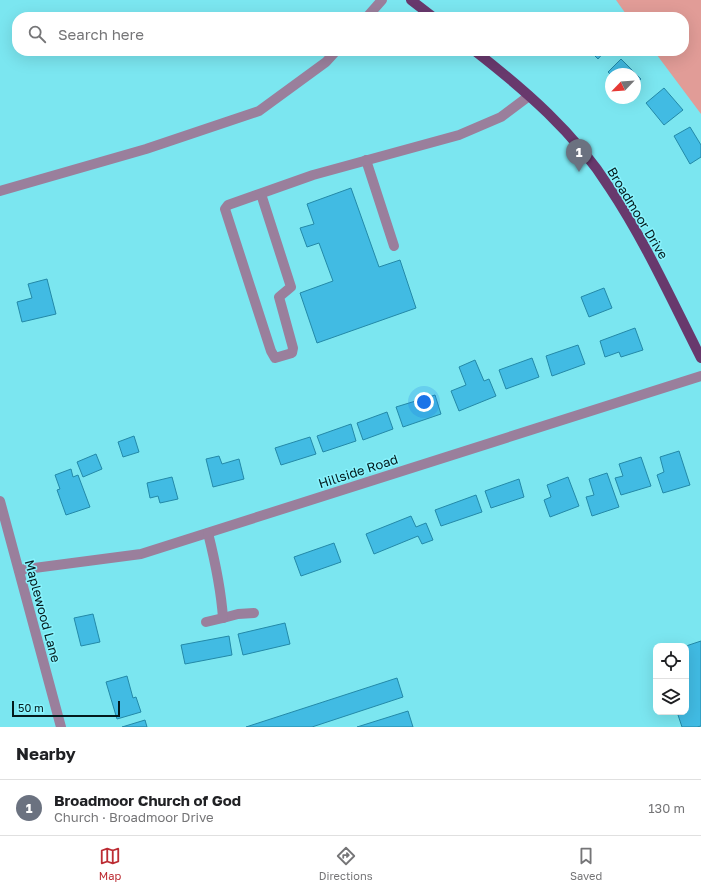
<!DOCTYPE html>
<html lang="en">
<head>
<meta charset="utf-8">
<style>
  body { margin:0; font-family:"Golos Text",sans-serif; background:#f6f6f6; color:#202124 }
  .controls { position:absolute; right:12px; bottom:12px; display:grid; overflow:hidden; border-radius:8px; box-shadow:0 4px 16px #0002 }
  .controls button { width:36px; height:36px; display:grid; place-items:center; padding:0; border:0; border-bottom:1px solid #e0e0e0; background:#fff; color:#202124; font:20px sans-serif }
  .compass { position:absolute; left:605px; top:68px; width:36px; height:36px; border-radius:50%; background:#fff; box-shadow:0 4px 16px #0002; rotate:245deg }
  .scale { position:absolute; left:12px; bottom:10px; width:108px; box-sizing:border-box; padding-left:4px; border:2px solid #031a1c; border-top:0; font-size:11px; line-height:14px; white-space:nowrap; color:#031a1c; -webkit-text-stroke:3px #89f3fd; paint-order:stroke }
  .you { position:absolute; left:424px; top:402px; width:14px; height:14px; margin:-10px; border:3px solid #fff; border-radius:50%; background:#1a73e8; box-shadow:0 0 0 6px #1a73e833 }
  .badge { display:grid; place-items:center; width:26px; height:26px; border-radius:50%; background:#bc2c33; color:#fff; font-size:13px; font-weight:700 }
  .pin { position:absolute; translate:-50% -33px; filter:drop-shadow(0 1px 2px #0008) }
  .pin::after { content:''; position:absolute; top:21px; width:14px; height:12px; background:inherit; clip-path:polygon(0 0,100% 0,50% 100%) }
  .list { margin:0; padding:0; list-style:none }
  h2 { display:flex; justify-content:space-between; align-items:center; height:52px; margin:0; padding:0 16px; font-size:17px }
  h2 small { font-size:13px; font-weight:400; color:#757577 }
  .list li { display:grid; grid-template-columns:26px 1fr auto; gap:12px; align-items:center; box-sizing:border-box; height:56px; padding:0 16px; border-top:1px solid #e0e0e0 }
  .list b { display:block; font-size:15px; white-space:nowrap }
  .list p { margin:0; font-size:13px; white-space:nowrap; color:#757577 }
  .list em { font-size:13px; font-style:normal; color:#757577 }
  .icon { flex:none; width:22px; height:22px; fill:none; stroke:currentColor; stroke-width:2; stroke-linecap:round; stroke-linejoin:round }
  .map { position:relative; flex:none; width:701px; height:727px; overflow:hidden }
  .search { position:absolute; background:#fff; box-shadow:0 4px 16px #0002; left:12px; right:12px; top:12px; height:44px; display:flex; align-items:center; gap:10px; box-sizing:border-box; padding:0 14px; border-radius:16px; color:#757577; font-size:15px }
  .sheet { height:108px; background:#fff }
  nav { display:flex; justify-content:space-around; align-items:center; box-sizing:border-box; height:56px; border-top:1px solid #e0e0e0; background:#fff; font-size:11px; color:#757577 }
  nav a { display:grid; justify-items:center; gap:2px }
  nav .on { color:#bc2c33 }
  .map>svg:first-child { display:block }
</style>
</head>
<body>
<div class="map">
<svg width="701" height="727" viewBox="0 0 701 727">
  <rect width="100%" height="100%" fill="#7be6f0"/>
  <!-- green -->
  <path fill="#e19c97" d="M 616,0 L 701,0 L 701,114 L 654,51 L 684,51 L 684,17 L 628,17 Z"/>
  <!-- building -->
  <g fill="#41bbe3" stroke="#2389a8">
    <path d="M 590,51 L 605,51 L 598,59 Z"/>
    <path d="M 621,59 L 641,79 L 635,84 L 635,74 L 611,74 L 611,75 L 608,72 Z"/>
    <path d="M 664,88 L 683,110 L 664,125 L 646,103 Z"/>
    <path d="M 690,127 L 701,145 L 701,157 L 690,164 L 674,136 Z"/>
    <path d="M 351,188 L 379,267 L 400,260 L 416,308 L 317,343 L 300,293 L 333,281 L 319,243 L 307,247 L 300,228 L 314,224 L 307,204 Z"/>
    <path d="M 47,279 L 56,314 L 22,322 L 17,302 L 32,298 L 28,284 Z"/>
    <path d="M 604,288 L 612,308 L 589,317 L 581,297 Z"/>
    <path d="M 635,328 L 643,350 L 621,357 L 619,352 L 605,357 L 600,341 Z"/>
    <path d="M 578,345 L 585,364 L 552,376 L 546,356 Z"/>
    <path d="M 532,358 L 539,377 L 506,389 L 499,370 Z"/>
    <path d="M 475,360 L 484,381 L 489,379 L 496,396 L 459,411 L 451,391 L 466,385 L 459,367 Z"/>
    <path d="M 435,395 L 441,414 L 403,427 L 396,407 Z"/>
    <path d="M 387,412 L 393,429 L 363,440 L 357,423 Z"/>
    <path d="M 351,424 L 356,441 L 323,452 L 317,436 Z"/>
    <path d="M 134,436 L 139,452 L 123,457 L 118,442 Z"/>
    <path d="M 310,437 L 316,454 L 281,465 L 275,448 Z"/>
    <path d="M 679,451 L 690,485 L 663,493 L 657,475 L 664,472 L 660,457 Z"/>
    <path d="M 96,454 L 102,469 L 83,477 L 77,462 Z"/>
    <path d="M 219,456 L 222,464 L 239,459 L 244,479 L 213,487 L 206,459 Z"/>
    <path d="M 641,457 L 651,486 L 621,495 L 615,478 L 623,476 L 619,464 Z"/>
    <path d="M 71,469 L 73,477 L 78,475 L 90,507 L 66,515 L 57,490 L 60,489 L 55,475 Z"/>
    <path d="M 607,473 L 619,507 L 592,516 L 586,497 L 594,495 L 589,479 Z"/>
    <path d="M 172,477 L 178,499 L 160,503 L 158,496 L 150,498 L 147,483 Z"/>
    <path d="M 568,477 L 579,506 L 550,517 L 544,500 L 551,497 L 547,485 Z"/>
    <path d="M 519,479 L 524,497 L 491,508 L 485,491 Z"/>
    <path d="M 476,495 L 482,512 L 441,526 L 435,510 Z"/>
    <path d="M 411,516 L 416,527 L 426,523 L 433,540 L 422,544 L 418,536 L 374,554 L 366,534 Z"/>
    <path d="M 334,543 L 341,562 L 301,576 L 294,557 Z"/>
    <path d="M 93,614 L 100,642 L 81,646 L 74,618 Z"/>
    <path d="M 285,623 L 290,644 L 243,655 L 238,634 Z"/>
    <path d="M 229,636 L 232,655 L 185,664 L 181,645 Z"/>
    <path d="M 701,641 L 701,726 L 697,727 L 682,727 L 677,712 L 686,712 L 686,646 Z"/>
    <path d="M 127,676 L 133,698 L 136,697 L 141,712 L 117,719 L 106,682 Z"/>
    <path d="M 397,678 L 403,697 L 312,727 L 246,727 Z"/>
    <path d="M 408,711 L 413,727 L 357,727 Z"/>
    <path d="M 145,720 L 147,727 L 122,727 Z"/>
  </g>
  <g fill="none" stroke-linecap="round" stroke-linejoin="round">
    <!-- minor -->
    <g stroke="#9a7f9c" stroke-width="10">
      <path d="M 367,17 L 382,0"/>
      <path d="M 366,160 L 394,246"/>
      <path d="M 0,191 L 146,149 L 259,111 L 326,62 L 336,51"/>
      <path d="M 261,194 L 291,287 L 279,297 L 293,348 L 292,353 L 275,358 L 271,351 L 225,209 L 228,205 L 313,175 L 459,135 L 501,117 L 529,96"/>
      <path d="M 0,501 L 61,727"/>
      <path d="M 19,570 L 141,554 L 701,376"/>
      <path d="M 223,618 L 238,614 L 254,613"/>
      <path d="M 206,622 L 223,618 C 221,589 215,561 208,533"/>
    </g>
    <!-- major -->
    <g stroke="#68396d" stroke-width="10">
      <path d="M 411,0 L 433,17"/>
      <path d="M 475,51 C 525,90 575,133 609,187 C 645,241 672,301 701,358"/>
    </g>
  </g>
  <g text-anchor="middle" stroke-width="3" stroke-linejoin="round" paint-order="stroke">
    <!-- street labels -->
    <g font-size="13" fill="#031a1c" stroke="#89f3fd">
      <text transform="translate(638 213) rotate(59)" y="5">Broadmoor Drive</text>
      <text transform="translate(358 471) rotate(-18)" y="5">Hillside Road</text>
      <text transform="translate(43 611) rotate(75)" y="5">Maplewood Lane</text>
    </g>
  </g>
</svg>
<div class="controls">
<button><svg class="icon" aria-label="locate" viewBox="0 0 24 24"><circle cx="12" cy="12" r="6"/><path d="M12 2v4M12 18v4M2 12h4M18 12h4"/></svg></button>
<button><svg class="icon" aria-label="layers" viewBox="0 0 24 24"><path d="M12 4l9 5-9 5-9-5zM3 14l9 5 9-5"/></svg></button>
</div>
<svg class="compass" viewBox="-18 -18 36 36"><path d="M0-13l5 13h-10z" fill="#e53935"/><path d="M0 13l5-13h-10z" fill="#757577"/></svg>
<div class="scale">50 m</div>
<div class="you"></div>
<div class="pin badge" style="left:579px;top:172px;background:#6b7280">1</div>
<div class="search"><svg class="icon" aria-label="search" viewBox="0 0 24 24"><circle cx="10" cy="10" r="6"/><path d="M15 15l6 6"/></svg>Search here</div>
</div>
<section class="sheet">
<h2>Nearby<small></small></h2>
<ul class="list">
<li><span class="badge" style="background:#6b7280">1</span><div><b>Broadmoor Church of God</b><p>Church · Broadmoor Drive</p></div><em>130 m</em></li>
</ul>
</section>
<nav>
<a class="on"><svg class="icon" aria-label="map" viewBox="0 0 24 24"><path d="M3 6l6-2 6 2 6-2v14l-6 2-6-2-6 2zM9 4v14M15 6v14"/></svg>Map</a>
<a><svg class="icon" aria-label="directions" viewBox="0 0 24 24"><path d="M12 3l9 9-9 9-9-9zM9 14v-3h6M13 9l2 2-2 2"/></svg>Directions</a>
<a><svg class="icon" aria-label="saved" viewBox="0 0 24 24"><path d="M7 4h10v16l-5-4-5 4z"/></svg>Saved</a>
</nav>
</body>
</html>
